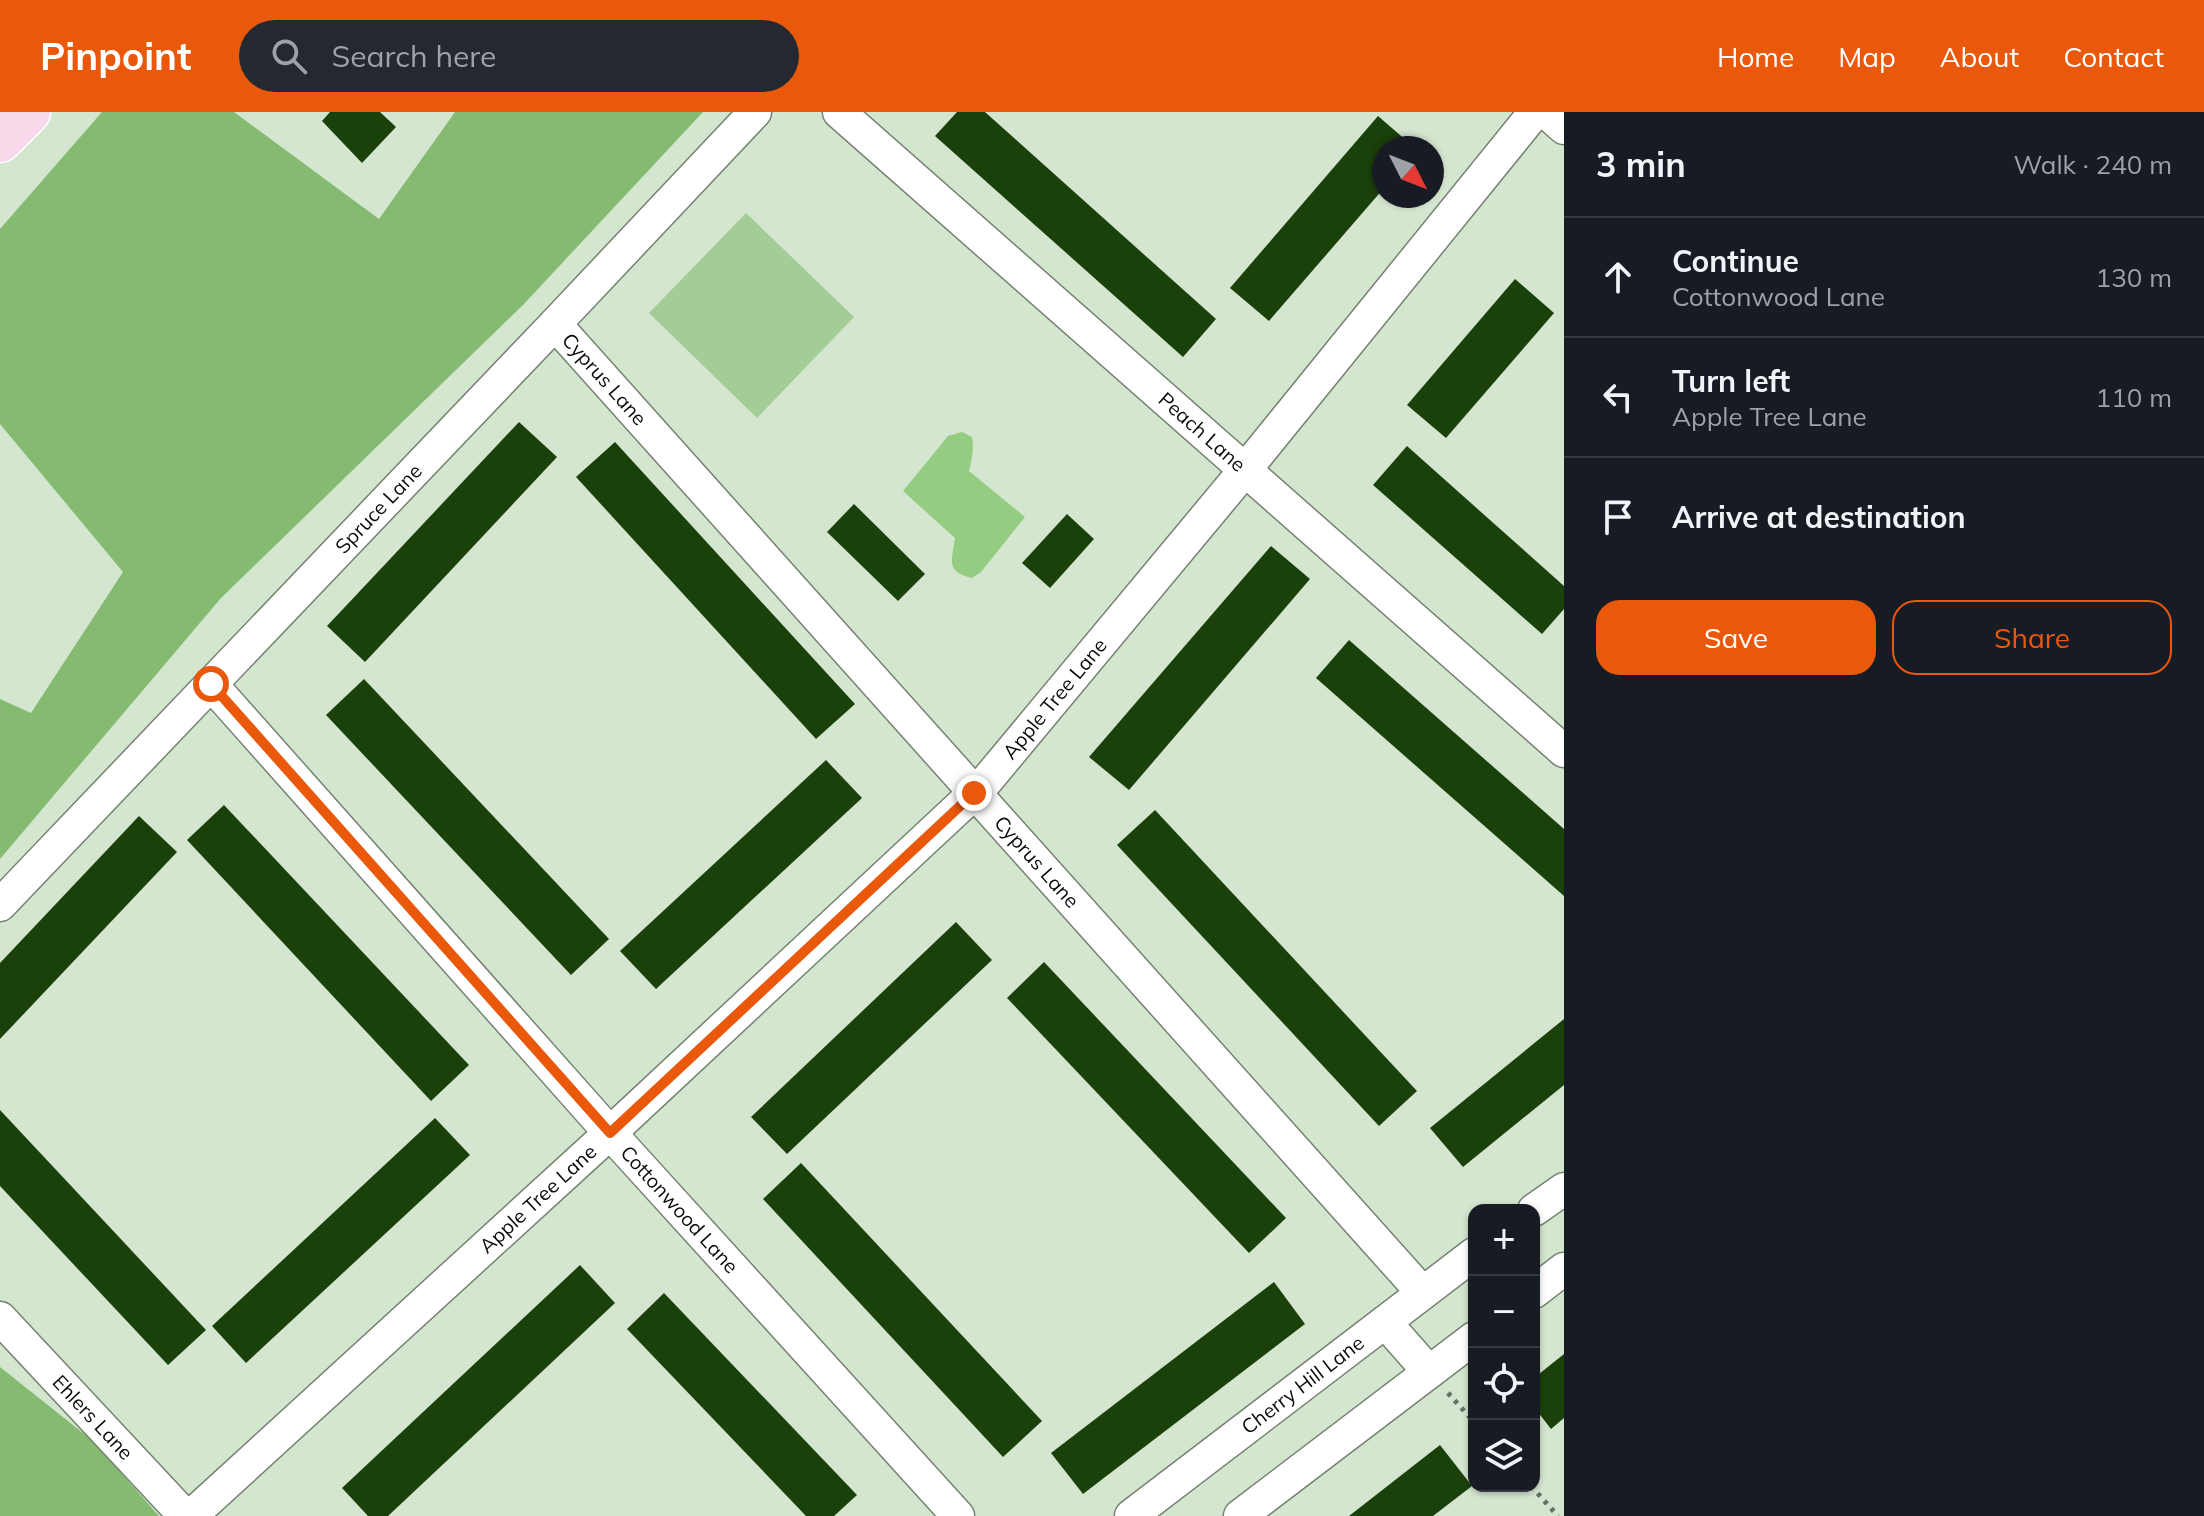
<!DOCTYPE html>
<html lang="en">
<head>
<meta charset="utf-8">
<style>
  body { margin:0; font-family:Mulish,sans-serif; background:#242831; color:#f1f3f6 }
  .controls { position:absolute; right:24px; bottom:24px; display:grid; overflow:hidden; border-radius:16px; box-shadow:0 2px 6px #0004 }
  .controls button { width:72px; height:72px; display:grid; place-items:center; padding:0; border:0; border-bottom:2px solid #363941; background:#171b24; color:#f1f3f6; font:40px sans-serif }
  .compass { position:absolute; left:1372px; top:24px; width:72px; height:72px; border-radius:50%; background:#171b24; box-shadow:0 2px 6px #0004; rotate:132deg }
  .stop { position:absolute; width:24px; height:24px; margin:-18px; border:6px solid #ea580c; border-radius:50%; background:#fff }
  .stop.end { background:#ea580c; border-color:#fff; box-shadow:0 2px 8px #0008 }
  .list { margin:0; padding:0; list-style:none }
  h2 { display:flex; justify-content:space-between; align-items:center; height:104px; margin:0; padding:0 32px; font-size:34px }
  h2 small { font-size:26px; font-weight:400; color:#9ea1a6 }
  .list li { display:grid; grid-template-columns:52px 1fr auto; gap:24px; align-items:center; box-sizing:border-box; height:120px; padding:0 32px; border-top:2px solid #363941 }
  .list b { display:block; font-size:30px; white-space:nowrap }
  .list p { margin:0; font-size:26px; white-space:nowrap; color:#9ea1a6 }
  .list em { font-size:26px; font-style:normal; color:#9ea1a6 }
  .actions { display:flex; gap:16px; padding:24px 32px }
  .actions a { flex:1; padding:18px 0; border:2px solid #ea580c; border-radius:24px; text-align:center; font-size:28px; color:#ea580c }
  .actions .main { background:#ea580c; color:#fff }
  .icon { flex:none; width:44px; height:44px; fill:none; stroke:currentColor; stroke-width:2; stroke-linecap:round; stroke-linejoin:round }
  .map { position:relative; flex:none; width:1564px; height:1404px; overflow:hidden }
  header { display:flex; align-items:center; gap:48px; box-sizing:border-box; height:112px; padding:0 40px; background:#ea580c; color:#fff }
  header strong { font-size:38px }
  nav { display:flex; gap:44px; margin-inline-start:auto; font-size:28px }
  .search { width:560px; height:72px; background:#242831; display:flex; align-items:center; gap:20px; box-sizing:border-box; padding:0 28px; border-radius:44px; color:#9ea1a6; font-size:30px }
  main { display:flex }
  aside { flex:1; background:#171b24 }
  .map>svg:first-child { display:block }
</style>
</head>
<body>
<header>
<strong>Pinpoint</strong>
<div class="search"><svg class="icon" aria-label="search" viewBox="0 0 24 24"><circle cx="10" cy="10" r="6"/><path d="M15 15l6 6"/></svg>Search here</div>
<nav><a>Home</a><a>Map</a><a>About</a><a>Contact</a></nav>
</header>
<main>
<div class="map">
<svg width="1564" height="1404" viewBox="0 0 1564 1404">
  <rect width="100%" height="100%" fill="#d5e6d0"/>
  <!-- green -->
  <path fill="#a3cc96" d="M 746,101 L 854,205 L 757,306 L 649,201 Z"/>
  <!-- forest -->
  <g fill="#84bb71">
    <path d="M 102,0 L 234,0 L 379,107 L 455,0 L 703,0 L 523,193 L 221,486 L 0,747 L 0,587 L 31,601 L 123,460 L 0,312 L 0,117 Z"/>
    <path d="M 0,1255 L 93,1329 L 159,1404 L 0,1404 Z"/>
  </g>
  <!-- water -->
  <path fill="#94cc82" d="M 962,320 L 972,325 C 974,338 972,347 969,359 L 1025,405 L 981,460 L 972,466 C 945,460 952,448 955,426 L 903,379 L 948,324 Z"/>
  <!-- building -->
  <g fill="#1b410a">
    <path d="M 330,0 L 380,0 L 396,15 L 362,51 L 322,9 Z"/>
    <path d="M 957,0 L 985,0 L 1216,207 L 1183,245 L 935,24 Z"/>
    <path d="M 1378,4 L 1415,36 L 1384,36 L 1384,76 L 1269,209 L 1230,176 Z"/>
    <path d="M 1515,167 L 1554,201 L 1446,326 L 1407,293 Z"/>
    <path d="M 519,310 L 557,345 L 365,550 L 327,514 Z"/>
    <path d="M 615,330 L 855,592 L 816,627 L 576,365 Z"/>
    <path d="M 1407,334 L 1564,474 L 1564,497 L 1542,522 L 1373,373 Z"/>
    <path d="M 854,392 L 925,462 L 898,489 L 827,420 Z"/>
    <path d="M 1067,402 L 1094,427 L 1050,476 L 1022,451 Z"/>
    <path d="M 1271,434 L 1310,467 L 1129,678 L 1089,645 Z"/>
    <path d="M 1349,528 L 1564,717 L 1564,784 L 1316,566 Z"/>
    <path d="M 364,567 L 609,827 L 571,863 L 326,603 Z"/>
    <path d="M 826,648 L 862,686 L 656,877 L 620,839 Z"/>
    <path d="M 224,693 L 469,953 L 431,989 L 187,728 Z"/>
    <path d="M 1155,698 L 1417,979 L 1379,1014 L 1117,733 Z"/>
    <path d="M 139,704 L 177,740 L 0,927 L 0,851 Z"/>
    <path d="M 956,810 L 992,848 L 787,1042 L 751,1005 Z"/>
    <path d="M 1044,850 L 1286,1106 L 1249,1141 L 1007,886 Z"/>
    <path d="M 1564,907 L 1564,973 L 1463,1055 L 1430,1016 Z"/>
    <path d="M 0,998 L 206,1218 L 168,1253 L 0,1074 Z"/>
    <path d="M 435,1006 L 470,1043 L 246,1251 L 212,1214 Z"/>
    <path d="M 801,1051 L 1042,1309 L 1003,1345 L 763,1087 Z"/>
    <path d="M 580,1153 L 615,1191 L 388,1404 L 368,1404 L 342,1376 Z"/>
    <path d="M 1274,1170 L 1305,1212 L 1083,1382 L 1051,1341 Z"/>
    <path d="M 664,1181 L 857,1383 L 834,1404 L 806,1404 L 627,1217 Z"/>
    <path d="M 1564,1242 L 1564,1306 L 1551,1317 L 1534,1295 L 1534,1266 Z"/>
    <path d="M 1440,1333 L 1472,1374 L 1433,1404 L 1349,1404 Z"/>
  </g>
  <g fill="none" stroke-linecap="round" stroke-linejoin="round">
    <!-- minor casing -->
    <g stroke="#74836f" stroke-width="35">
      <g id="minor">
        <path id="s1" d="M 839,0 L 1564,639"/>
        <path d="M 1546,0 L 1564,16"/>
        <path id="s2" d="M 555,212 L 1422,1180"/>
        <path id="s3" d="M 211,572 L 610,1021 L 958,1404"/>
        <path id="s4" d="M 0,793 L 555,212 L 755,0"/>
        <path d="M 1534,1098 L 1564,1077"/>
        <path d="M 1534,1180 L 1564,1157"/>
        <path id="s5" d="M 0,1206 L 185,1404"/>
        <path d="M 1385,1210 L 1429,1260"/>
        <path id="s6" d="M 191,1404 L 610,1021 L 983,673 L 1245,358 L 1535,0"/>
        <path id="s7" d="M 1131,1404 L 1474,1142"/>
        <path d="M 1240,1404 L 1474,1226"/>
      </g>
    </g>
    <!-- major casing -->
    <g stroke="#fff" stroke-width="45">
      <path id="major" d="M 0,29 L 29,0"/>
    </g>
    <!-- path -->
    <g stroke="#677264" stroke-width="5" stroke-dasharray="4 6" stroke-linecap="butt">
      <path d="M 1448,1281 L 1474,1310"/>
      <path d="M 1531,1374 L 1558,1404"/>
    </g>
    <!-- minor -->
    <use href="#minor" stroke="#fff" stroke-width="32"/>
    <!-- major -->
    <use href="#major" stroke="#f7d9e9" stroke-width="42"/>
  </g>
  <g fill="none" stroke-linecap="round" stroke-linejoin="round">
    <!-- route -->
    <path stroke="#ea580c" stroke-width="10" d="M 211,572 L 610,1021 L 974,681"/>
  </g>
  <g text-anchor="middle" stroke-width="8" stroke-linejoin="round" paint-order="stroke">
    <!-- street labels -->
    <g font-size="20" fill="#080e07" stroke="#e2f3dd">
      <text dy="7" stroke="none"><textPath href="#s2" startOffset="74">Cyprus Lane</textPath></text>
      <text dy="7" stroke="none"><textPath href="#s1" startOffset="484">Peach Lane</textPath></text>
      <text dy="7" stroke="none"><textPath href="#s4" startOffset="548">Spruce Lane</textPath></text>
      <text dy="7" stroke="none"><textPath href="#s6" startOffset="1190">Apple Tree Lane</textPath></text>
      <text dy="7" stroke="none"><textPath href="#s2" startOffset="722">Cyprus Lane</textPath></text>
      <text dy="7" stroke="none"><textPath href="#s6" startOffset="470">Apple Tree Lane</textPath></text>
      <text dy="7" stroke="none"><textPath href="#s3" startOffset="704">Cottonwood Lane</textPath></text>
      <text dy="7" stroke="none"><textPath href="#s7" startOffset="216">Cherry Hill Lane</textPath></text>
      <text dy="7" stroke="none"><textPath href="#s5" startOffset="136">Ehlers Lane</textPath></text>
    </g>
  </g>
</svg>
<div class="controls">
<button>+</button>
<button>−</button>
<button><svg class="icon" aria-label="locate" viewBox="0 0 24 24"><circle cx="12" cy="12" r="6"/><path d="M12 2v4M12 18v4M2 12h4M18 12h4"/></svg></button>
<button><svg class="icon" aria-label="layers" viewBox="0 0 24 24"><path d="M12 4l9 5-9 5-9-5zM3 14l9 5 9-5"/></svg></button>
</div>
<svg class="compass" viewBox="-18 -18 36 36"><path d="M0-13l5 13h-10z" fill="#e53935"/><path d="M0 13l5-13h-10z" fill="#9ea1a6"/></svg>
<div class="stop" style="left:211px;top:572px"></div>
<div class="stop end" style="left:974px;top:681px"></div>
</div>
<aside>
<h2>3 min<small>Walk · 240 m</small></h2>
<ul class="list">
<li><svg class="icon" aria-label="ahead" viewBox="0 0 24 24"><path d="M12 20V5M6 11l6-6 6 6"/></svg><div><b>Continue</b><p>Cottonwood Lane</p></div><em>130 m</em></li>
<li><svg class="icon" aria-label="left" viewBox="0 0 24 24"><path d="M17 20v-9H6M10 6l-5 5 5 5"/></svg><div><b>Turn left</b><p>Apple Tree Lane</p></div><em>110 m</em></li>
<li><svg class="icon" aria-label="arrive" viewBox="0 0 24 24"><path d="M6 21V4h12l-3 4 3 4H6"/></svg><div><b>Arrive at destination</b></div></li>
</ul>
<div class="actions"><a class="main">Save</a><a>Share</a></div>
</aside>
</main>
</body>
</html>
